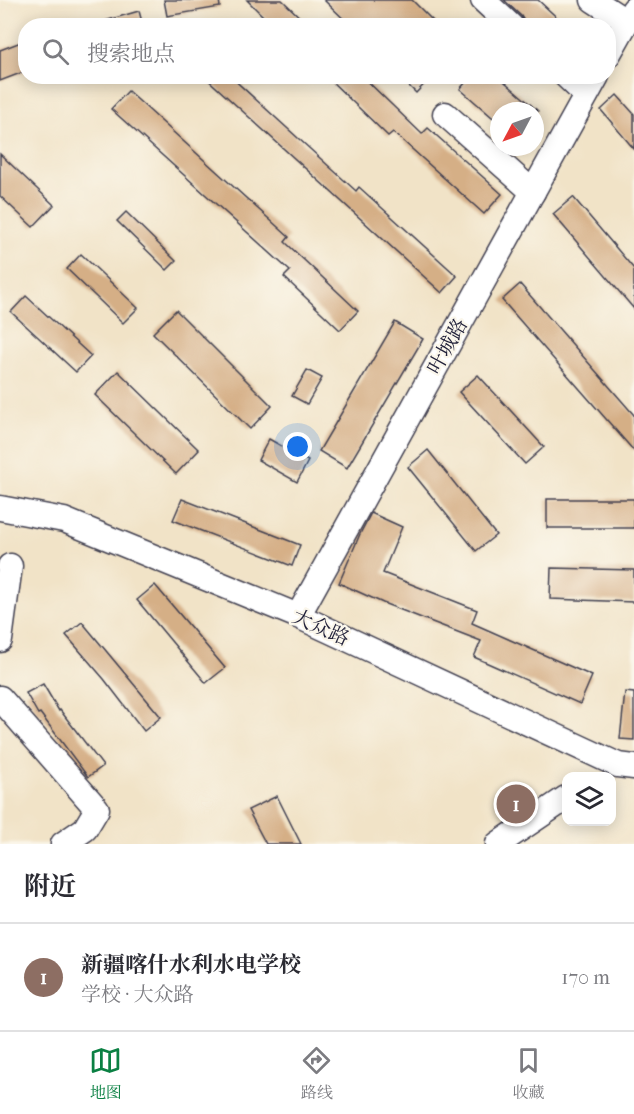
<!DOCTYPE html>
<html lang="zh">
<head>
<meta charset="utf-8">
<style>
  body { margin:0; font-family:"IM FELL French Canon","Noto Serif SC",serif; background:#f7f7f7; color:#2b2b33 }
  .controls { position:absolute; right:18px; bottom:18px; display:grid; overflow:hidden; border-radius:12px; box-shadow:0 3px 15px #0003 }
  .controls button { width:54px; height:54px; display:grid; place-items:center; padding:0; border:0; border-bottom:2px solid #e1e1e2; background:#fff; color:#2b2b33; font:30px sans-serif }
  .compass { position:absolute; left:490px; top:102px; width:54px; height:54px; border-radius:50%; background:#fff; box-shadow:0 3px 15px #0003; rotate:229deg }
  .you { position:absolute; left:298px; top:447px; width:21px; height:21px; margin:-15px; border:4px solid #fff; border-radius:50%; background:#1a73e8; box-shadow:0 0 0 9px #1a73e833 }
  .badge { display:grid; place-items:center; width:39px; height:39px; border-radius:50%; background:#0b8043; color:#fff; font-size:20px; font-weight:700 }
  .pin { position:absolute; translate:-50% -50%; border:3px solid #fff; box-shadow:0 2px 6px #0006 }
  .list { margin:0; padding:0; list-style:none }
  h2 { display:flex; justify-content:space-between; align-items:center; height:78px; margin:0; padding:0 24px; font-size:26px }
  h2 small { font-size:20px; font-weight:400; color:#7c7c81 }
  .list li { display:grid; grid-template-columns:39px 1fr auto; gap:18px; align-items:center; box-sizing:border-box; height:108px; padding:0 24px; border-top:2px solid #e1e1e2 }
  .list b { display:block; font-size:22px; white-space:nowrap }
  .list p { margin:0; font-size:20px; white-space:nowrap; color:#7c7c81 }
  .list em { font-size:20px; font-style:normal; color:#7c7c81 }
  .icon { flex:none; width:33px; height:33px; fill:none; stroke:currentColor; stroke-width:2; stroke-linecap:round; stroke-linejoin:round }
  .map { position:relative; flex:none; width:634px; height:844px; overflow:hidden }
  .search { position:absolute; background:#fff; box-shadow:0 3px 15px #0003; left:18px; right:18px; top:18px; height:66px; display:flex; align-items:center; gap:15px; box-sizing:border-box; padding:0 21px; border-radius:24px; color:#7c7c81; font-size:22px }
  .sheet { height:186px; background:#fff }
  nav { display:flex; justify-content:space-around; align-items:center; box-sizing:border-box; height:84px; border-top:2px solid #e1e1e2; background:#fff; font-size:16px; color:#7c7c81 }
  nav a { display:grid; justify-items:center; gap:3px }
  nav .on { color:#0b8043 }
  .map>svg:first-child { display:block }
</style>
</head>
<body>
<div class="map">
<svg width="634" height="844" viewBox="0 0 634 844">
  <rect width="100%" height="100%" fill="#fbf7ec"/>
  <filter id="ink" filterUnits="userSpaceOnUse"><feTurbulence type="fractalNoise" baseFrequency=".0167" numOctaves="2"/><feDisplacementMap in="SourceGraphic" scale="12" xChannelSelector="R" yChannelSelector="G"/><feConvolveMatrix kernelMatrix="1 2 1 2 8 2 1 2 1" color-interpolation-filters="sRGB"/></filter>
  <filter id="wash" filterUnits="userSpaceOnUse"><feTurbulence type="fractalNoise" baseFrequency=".008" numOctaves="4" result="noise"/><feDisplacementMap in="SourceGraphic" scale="24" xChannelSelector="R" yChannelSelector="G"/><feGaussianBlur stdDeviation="1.35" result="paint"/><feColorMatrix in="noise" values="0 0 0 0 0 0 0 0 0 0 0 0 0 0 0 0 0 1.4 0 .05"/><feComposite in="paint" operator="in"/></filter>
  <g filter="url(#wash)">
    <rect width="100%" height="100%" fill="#f1e3c7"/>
    <g id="blocks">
      <!-- building -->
      <g fill="#d5af86">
        <path d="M 164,0 L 219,0 L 220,7 L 167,16 Z"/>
        <path d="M 247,0 L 282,0 L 309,26 L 273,26 Z"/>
        <path d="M 324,0 L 412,0 L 438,26 L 351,26 Z"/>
        <path d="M 504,0 L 538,0 L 566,26 L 527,26 L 521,16 Z"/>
        <path d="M 139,11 L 143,26 L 101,26 L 101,22 Z"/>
        <path d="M 26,40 L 26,71 L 0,81 L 0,50 Z"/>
        <path d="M 204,76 L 230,76 L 356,191 L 359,187 L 457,276 L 442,293 Z"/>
        <path d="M 326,76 L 362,76 L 422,134 L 428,128 L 502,194 L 484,214 L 393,132 L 388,136 Z"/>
        <path d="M 399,76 L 432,76 L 416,93 Z"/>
        <path d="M 471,76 L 498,76 L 538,111 L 499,111 L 499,123 L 460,89 Z"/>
        <path d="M 128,91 L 289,237 L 285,242 L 358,311 L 340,330 L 284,277 L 290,271 L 111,109 Z"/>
        <path d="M 617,95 L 634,114 L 634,149 L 601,110 Z"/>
        <path d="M 0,154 L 54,205 L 33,227 L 0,196 Z"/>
        <path d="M 573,197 L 634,269 L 634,309 L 553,214 Z"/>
        <path d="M 126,212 L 176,261 L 167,270 L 117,221 Z"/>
        <path d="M 81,254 L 138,308 L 123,323 L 67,269 Z"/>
        <path d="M 520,284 L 634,415 L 634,451 L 502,300 Z"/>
        <path d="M 26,296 L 91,356 L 76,372 L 11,312 Z"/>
        <path d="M 176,310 L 272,406 L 250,429 L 153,333 Z"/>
        <path d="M 395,322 L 423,339 L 347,468 L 319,451 Z"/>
        <path d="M 307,370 L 322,378 L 307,404 L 292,396 Z"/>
        <path d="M 118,371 L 199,450 L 176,474 L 95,395 Z"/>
        <path d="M 478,375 L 544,447 L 525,464 L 459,392 Z"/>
        <path d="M 269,439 L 308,461 L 297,482 L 258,460 Z"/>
        <path d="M 428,450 L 496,535 L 476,551 L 408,467 Z"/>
        <path d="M 182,499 L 300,545 L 292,566 L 173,520 Z"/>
        <rect x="547" y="499" width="87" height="29"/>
        <path d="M 371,513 L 402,527 L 383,573 L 477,610 L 472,623 L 592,676 L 580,704 L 474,657 L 481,641 L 383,603 L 339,583 L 360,534 Z"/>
        <path d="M 551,568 L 634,570 L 634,602 L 550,599 Z"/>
        <path d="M 155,585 L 225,668 L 206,683 L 137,600 Z"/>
        <path d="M 82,622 L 161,717 L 144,731 L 104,679 L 66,635 Z"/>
        <path d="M 43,684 L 59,711 L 60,710 L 103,766 L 88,777 L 40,713 L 38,714 L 26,693 Z"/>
        <path d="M 625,692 L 634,693 L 634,740 L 620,739 Z"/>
        <path d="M 277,796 L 301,844 L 266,844 L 248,810 Z"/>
      </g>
    </g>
  </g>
  <g filter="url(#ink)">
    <use href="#blocks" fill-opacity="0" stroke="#413f50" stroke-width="1.5"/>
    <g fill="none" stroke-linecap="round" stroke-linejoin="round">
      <!-- minor casing -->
      <g stroke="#413f50" stroke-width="27">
        <g id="minor">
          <path d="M 483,0 L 511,26"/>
          <path d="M 593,0 L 627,22"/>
          <path d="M 608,55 L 634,9"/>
          <path d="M 566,76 L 586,95"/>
          <path d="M 445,114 L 533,192"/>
          <path d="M 0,508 L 64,520 L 298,616 L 618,765 L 634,767"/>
          <path d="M 298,616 L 597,76"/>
          <path d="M 0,640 L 10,566"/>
          <path d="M 0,698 L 97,809 L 85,829 L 63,844"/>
          <path d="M 498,844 L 566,798"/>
        </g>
      </g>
      <!-- minor -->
      <use href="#minor" stroke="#fff" stroke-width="24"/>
    </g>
  </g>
  <g text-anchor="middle" stroke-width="4.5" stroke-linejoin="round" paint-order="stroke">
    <!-- street labels -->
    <g font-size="20" fill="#22223b" stroke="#fbf7ec">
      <text transform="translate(447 346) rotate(-61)" y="7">叶城路</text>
      <text transform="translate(321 627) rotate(24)" y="7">大众路</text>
    </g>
  </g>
</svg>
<div class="controls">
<button><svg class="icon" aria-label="layers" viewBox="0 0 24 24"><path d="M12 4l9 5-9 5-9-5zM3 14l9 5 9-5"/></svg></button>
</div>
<svg class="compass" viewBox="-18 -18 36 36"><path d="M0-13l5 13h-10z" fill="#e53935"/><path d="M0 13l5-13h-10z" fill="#7c7c81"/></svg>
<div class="you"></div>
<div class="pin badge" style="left:516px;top:804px;background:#8d6e63">1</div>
<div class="search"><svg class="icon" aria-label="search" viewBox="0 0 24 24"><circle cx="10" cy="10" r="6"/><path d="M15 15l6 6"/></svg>搜索地点</div>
</div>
<section class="sheet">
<h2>附近<small></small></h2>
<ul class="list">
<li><span class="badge" style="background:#8d6e63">1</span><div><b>新疆喀什水利水电学校</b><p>学校 · 大众路</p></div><em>170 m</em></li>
</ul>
</section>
<nav>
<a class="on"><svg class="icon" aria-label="map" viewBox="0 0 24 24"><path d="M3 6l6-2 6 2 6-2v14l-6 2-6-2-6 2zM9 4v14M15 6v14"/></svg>地图</a>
<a><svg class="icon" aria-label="directions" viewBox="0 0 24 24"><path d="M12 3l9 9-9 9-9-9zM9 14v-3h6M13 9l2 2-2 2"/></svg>路线</a>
<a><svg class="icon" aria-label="saved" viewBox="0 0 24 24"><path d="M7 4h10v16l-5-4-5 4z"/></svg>收藏</a>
</nav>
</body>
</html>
